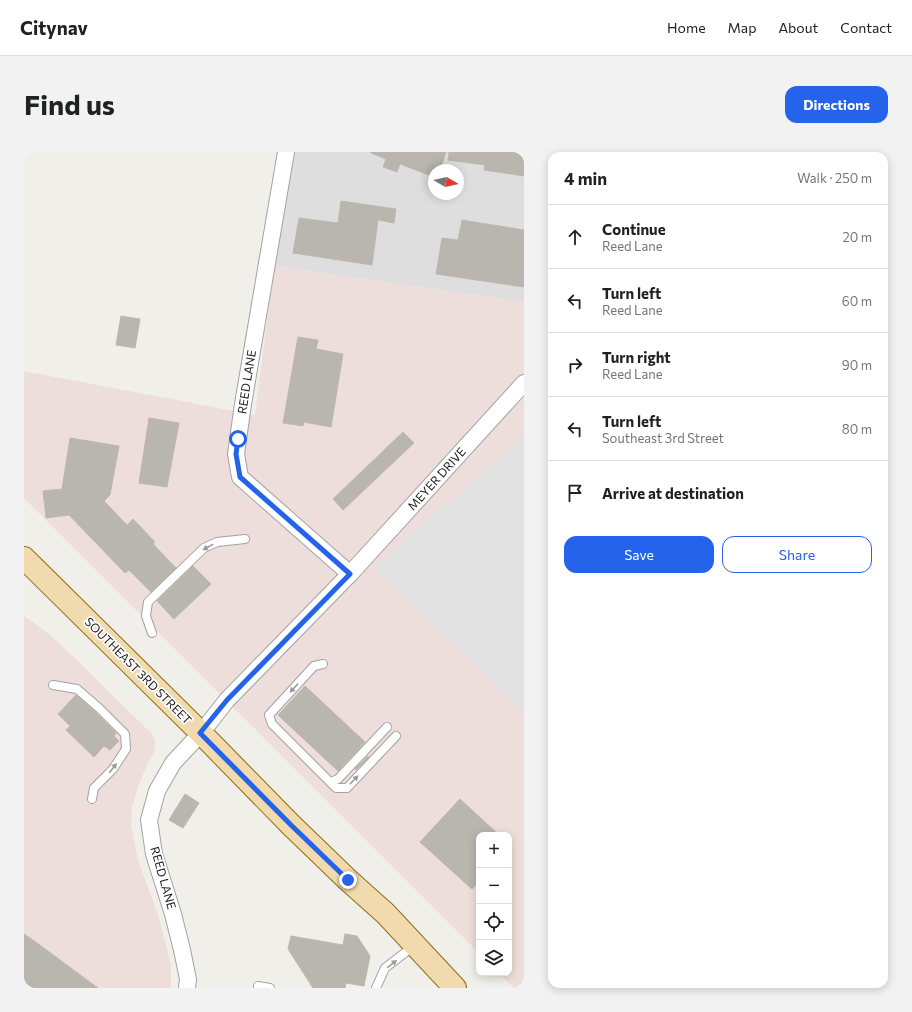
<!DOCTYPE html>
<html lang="en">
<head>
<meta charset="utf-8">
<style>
  body { margin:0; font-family:Commissioner,sans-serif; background:#f2f2f2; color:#202124 }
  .controls { position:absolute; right:12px; bottom:12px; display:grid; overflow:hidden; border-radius:8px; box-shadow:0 2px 10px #0003 }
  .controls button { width:36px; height:36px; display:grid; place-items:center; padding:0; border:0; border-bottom:1px solid #e0e0e0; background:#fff; color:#202124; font:20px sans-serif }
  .compass { position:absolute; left:404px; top:12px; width:36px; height:36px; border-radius:50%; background:#fff; box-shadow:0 2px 10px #0003; rotate:99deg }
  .stop { position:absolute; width:12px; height:12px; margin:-9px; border:3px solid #2563eb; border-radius:50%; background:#fff }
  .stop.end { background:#2563eb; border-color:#fff; box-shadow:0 1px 4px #0008 }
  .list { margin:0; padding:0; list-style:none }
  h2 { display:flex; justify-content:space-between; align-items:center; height:52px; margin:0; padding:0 16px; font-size:17px }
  h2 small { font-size:13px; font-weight:400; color:#757577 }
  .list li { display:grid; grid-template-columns:26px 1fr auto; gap:12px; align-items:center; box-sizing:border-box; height:64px; padding:0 16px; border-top:1px solid #e0e0e0 }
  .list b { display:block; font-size:15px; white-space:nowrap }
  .list p { margin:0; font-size:13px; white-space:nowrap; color:#757577 }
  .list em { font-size:13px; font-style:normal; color:#757577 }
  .actions { display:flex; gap:8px; padding:12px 16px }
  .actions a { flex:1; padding:9px 0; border:1px solid #2563eb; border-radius:12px; text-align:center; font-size:14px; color:#2563eb }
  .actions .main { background:#2563eb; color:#fff }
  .icon { flex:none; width:22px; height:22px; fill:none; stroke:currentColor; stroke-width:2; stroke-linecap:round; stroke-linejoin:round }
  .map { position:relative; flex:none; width:500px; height:836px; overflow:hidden; border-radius:12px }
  header { display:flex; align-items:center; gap:24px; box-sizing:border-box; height:56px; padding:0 20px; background:#fff; border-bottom:1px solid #e0e0e0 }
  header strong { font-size:19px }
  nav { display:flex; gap:22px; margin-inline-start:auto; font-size:14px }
  .intro { display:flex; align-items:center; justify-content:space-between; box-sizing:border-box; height:96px; padding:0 24px }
  h1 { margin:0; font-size:28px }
  .button { padding:10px 18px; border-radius:12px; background:#2563eb; color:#fff; font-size:14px; font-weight:700 }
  main { display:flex; gap:24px; padding:0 24px }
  aside { flex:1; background:#fff; border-radius:12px; box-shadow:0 2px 10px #0003 }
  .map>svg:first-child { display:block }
</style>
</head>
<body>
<header>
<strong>Citynav</strong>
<nav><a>Home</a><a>Map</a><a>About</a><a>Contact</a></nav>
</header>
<div class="intro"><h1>Find us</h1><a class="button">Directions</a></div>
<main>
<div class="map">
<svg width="500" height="836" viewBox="0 0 500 836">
  <rect width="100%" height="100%" fill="#f0efe9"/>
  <!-- residential -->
  <path fill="#dfdede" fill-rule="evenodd" d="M 269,0 L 500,0 L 500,150 L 250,114 ZM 410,18 L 434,18 L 434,42 L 410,42 Z"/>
  <!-- commercial -->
  <g fill="#eededb">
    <path d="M 250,114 L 500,150 L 500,836 L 490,836 L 475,821 L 485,821 L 485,683 L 455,683 L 455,801 L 0,346 L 0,219 L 231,263 Z"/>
    <path d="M 0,464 L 25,482 L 57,512 L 128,582 L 131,589 L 130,601 L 125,608 L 114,635 L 108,655 L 107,674 L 114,708 L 135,766 L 147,812 L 147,836 L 0,836 Z"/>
  </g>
  <!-- parking -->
  <path fill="#e1e1e1" d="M 500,284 L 500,559 L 349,416 Z"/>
  <!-- building -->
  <g fill="#b9b5af" stroke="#c0b7ad">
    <path d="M 347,0 L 422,0 L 416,18 L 410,18 L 410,25 L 376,12 L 373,20 L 359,15 L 362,7 L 347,1 Z"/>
    <path d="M 425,0 L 500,0 L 500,24 L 460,18 L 461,13 L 424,8 Z"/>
    <path d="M 317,49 L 372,57 L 370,71 L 354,68 L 348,113 L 269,101 L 275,66 L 314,71 Z"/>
    <path d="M 438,68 L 500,78 L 500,135 L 412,122 L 418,86 L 434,88 Z"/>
    <path d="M 97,164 L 116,167 L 111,196 L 92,193 Z"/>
    <path d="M 274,185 L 294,188 L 292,197 L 319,202 L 307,275 L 280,270 L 279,274 L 259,271 Z"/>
    <path d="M 125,266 L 155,271 L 143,335 L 115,331 Z"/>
    <path d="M 379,280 L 390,291 L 319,358 L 309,347 Z"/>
    <path d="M 46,286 L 95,294 L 86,343 L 80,349 L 103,373 L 109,367 L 131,390 L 129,392 L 152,416 L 127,440 L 105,418 L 101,421 L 45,363 L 22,366 L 19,339 L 38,337 Z"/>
    <path d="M 169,414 L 187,432 L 150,467 L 133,449 Z"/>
    <path d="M 281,534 L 341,590 L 314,619 L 254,563 Z"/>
    <path d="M 52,543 L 71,560 L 92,581 L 90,584 L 95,589 L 86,598 L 80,594 L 70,605 L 42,578 L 46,574 L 34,562 Z"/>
    <path d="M 344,604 L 345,605 L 332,618 L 331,617 Z"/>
    <path d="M 161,642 L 175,651 L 159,676 L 145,668 Z"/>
    <path d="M 436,647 L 475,683 L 455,683 L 455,729 L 448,737 L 396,690 Z"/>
    <path d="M 0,782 L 13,791 L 74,836 L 0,836 Z"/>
    <path d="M 321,782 L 333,784 L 346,804 L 340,834 L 322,831 L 321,836 L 289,836 L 264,797 L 267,784 L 319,793 Z"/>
  </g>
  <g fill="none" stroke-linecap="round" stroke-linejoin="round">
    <!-- lane casing -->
    <g stroke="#a2a2a2" stroke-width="10">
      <g id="lane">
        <path d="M 128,481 L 122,464 L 124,450 L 180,396 L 193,390 L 221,387"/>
        <path d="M 299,512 L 290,514 L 245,563 L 248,572 L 312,636 L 323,636 L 372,584"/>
        <path d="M 29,533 L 53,537 L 75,556 L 101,582 L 102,597 L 89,617 L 70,636 L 68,647"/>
        <path d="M 307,630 L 314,627 L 363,575"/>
        <path d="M 234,834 L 246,836"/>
        <path d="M 352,836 L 361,816 L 391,793"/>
      </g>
    </g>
    <!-- street casing -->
    <g stroke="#a2a2a2" stroke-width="18">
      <g id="street">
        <path d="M 262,0 L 219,252 L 212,302 L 216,325 L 326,422"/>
        <path d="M 163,836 L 164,827 L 158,798 L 149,762 L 130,702 L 125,668 L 133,639 L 149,611 L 177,581 L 203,548 L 326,422 L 500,231"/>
      </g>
    </g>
    <!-- primary casing -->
    <g stroke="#8b6f13" stroke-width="24">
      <path id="primary" d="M 0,406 L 177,581 L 267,673 L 324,728 L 362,762 L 431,836"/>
    </g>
    <!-- lane -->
    <use href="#lane" stroke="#fff" stroke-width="8"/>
    <!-- street -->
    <use href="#street" stroke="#fff" stroke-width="16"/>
    <!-- primary -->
    <use href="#primary" stroke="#f1daad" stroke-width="22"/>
  </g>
  <!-- one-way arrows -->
  <defs><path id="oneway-solid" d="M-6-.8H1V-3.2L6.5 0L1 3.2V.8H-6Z"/></defs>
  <g fill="#9b9b9b">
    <use href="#oneway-solid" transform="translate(184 395) rotate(151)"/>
    <use href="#oneway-solid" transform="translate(270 536) rotate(133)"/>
    <use href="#oneway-solid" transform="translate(89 616) rotate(-52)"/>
    <use href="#oneway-solid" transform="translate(330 628) rotate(-46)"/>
    <use href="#oneway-solid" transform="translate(368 812) rotate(-37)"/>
  </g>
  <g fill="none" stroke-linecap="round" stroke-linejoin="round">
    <!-- route -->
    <path stroke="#2563eb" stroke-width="5" d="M 214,287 L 212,302 L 216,325 L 326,422 L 203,548 L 176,581 L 267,673 L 324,728"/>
  </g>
  <g text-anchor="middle" stroke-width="3.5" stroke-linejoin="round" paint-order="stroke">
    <!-- street labels -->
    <g font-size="12" fill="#212121" stroke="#fff">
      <text transform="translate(223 230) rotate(-81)" y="4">REED LANE</text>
      <text transform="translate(413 327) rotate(-48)" y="4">MEYER DRIVE</text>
      <text transform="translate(114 519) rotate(45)" y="4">SOUTHEAST 3RD STREET</text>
      <text transform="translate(139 726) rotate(74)" y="4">REED LANE</text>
    </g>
  </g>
</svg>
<div class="controls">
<button>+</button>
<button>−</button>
<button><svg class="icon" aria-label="locate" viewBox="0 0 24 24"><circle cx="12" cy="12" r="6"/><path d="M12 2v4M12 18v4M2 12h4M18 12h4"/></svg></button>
<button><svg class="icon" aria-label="layers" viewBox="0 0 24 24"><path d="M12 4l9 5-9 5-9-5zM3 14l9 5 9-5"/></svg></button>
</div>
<svg class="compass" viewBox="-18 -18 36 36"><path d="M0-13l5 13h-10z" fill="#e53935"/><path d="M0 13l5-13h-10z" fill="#757577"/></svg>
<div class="stop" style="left:214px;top:287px"></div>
<div class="stop end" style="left:324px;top:728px"></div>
</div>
<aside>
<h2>4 min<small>Walk · 250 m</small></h2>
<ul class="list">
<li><svg class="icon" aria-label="ahead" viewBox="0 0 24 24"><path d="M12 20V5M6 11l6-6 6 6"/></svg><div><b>Continue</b><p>Reed Lane</p></div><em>20 m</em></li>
<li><svg class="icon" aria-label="left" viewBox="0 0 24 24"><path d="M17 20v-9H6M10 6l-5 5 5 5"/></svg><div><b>Turn left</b><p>Reed Lane</p></div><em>60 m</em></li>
<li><svg class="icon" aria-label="right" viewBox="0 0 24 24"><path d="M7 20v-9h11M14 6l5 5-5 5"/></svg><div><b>Turn right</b><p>Reed Lane</p></div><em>90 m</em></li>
<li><svg class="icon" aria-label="left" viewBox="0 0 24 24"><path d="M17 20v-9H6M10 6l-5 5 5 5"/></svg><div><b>Turn left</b><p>Southeast 3rd Street</p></div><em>80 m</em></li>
<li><svg class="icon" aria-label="arrive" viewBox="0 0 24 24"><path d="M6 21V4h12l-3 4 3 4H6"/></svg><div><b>Arrive at destination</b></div></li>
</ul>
<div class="actions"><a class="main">Save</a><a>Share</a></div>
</aside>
</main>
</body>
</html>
